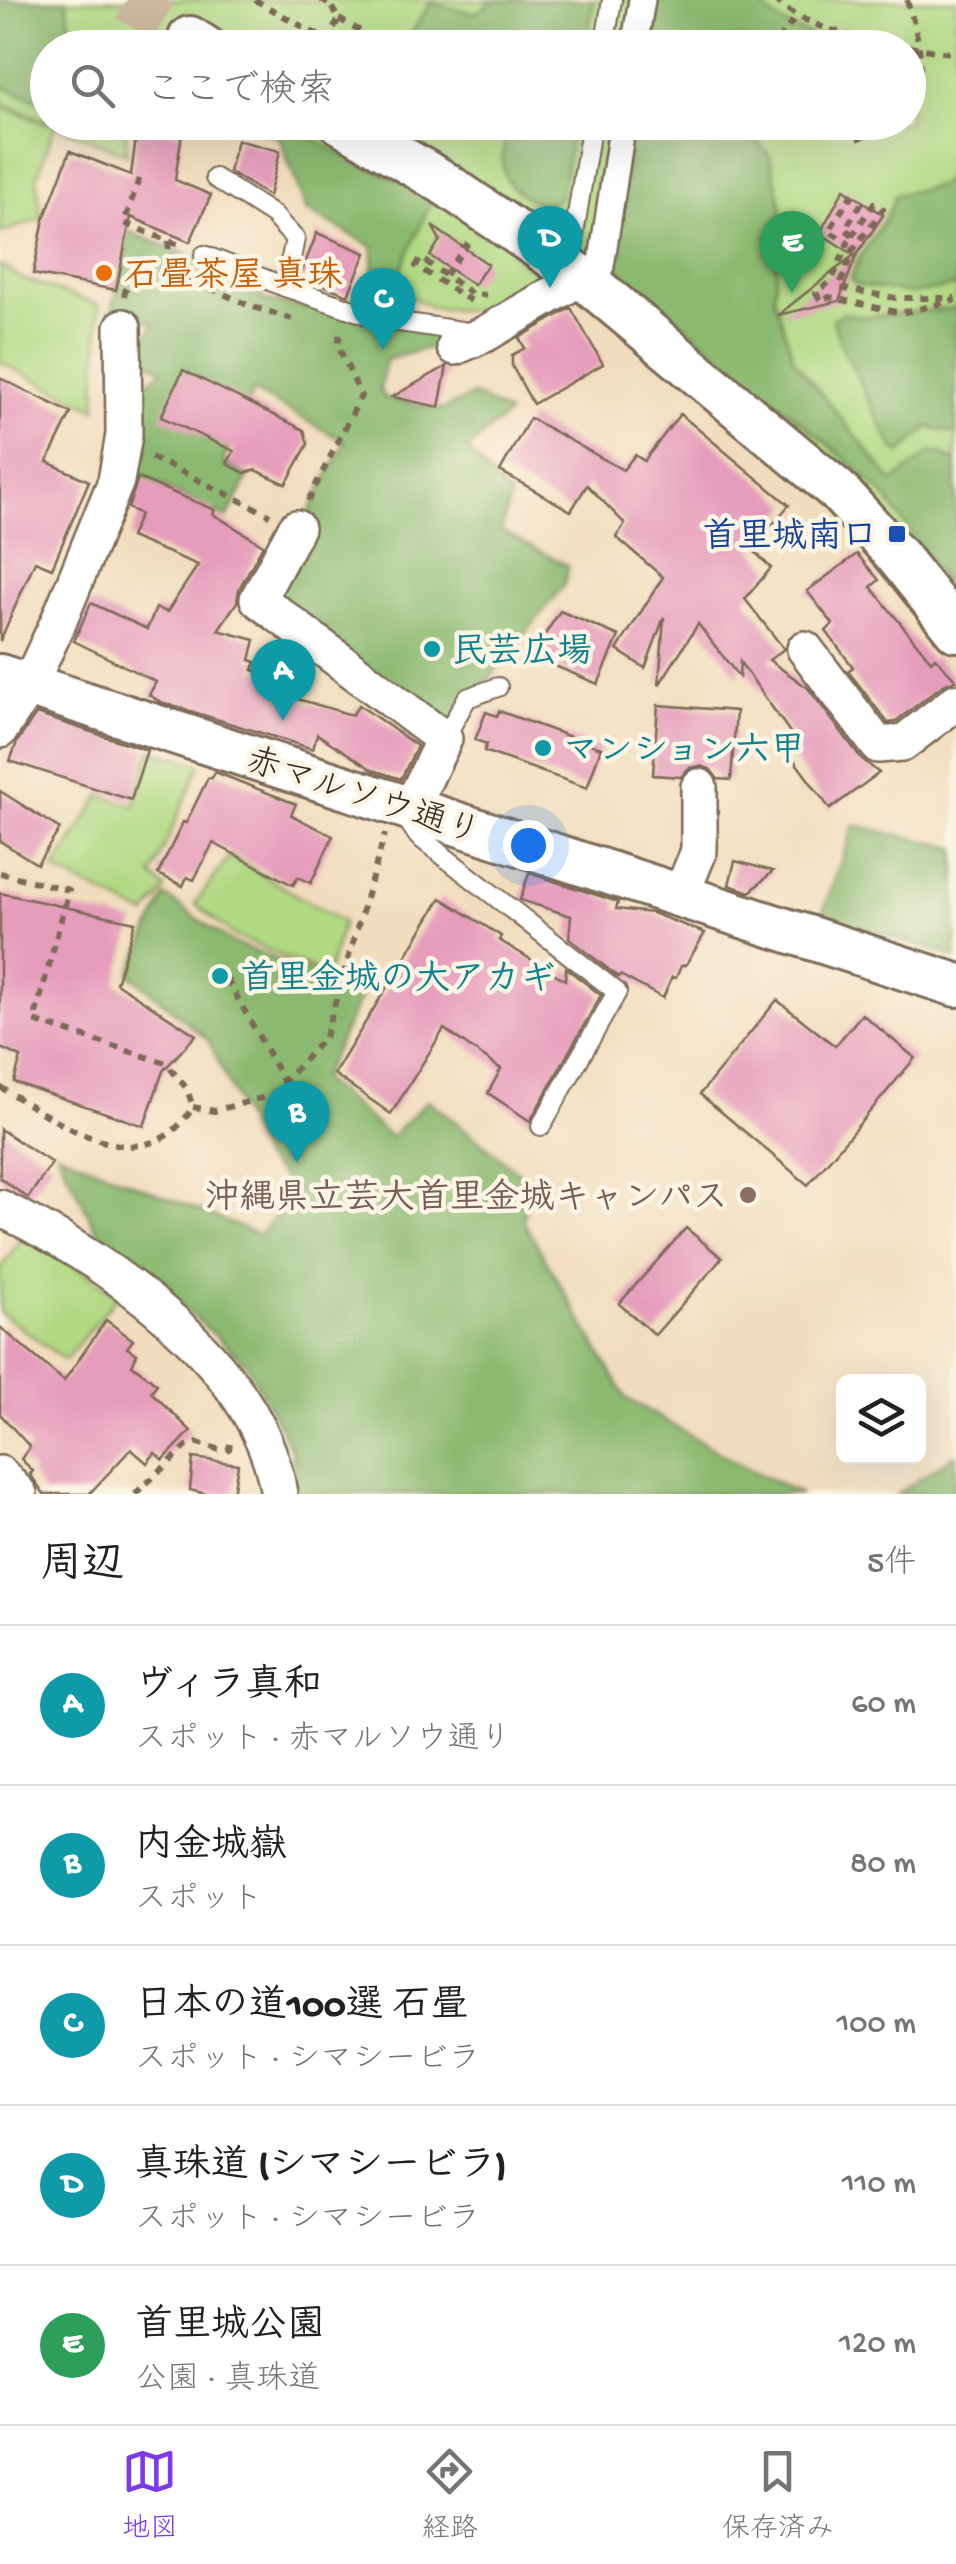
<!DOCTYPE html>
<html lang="ja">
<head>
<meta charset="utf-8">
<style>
  body { margin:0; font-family:"Gochi Hand","Klee One",sans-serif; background:#f2f2f2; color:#202124 }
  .controls { position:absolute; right:30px; bottom:30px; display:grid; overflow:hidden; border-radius:15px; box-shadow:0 10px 40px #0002 }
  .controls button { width:90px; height:90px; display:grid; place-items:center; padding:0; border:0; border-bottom:2px solid #e0e0e0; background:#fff; color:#202124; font:50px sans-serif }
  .you { position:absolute; left:528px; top:845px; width:35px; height:35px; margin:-25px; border:8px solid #fff; border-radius:50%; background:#1a73e8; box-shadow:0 0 0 15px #1a73e833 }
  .badge { display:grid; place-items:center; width:65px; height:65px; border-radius:50%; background:#7c3aed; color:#fff; font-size:32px; font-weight:700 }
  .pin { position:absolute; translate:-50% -82px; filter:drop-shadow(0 2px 5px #0008) }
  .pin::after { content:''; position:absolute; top:52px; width:35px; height:30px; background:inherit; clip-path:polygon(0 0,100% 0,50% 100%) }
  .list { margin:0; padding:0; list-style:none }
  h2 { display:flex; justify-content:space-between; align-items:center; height:130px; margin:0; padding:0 40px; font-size:42px }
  h2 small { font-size:32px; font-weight:400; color:#757577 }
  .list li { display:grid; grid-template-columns:65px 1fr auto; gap:30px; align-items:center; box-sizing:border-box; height:160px; padding:0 40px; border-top:2px solid #e0e0e0 }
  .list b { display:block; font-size:38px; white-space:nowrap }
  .list p { margin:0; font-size:32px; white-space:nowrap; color:#757577 }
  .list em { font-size:32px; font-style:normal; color:#757577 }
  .icon { flex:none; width:55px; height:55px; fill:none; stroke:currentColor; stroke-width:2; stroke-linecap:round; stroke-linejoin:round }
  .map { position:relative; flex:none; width:956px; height:1494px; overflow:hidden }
  .search { position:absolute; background:#fff; box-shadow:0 10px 40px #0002; left:30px; right:30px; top:30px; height:110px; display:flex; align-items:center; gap:25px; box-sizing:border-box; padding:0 35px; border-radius:55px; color:#757577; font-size:38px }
  .sheet { height:930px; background:#fff }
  nav { display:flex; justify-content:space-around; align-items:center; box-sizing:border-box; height:140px; border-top:2px solid #e0e0e0; background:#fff; font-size:28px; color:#757577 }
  nav a { display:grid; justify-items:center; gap:5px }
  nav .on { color:#7c3aed }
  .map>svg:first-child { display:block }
</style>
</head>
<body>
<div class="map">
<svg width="956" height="1494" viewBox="0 0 956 1494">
  <rect width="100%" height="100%" fill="#fcf5e5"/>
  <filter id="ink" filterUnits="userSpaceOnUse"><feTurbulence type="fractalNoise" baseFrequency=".01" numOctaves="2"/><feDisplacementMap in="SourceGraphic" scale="20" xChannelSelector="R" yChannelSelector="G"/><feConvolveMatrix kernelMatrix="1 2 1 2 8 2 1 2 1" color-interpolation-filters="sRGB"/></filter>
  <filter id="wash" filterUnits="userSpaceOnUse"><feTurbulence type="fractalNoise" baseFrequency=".0048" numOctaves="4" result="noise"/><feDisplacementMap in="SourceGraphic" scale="40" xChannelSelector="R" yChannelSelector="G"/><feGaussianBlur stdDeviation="2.25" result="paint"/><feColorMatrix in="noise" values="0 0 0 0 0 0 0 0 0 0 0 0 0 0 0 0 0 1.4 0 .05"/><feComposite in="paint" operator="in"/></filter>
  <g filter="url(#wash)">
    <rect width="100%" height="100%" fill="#f1ddbd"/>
    <!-- green -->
    <g fill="#b1d983" stroke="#768250" stroke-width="2.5">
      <path d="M 0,0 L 956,0 L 956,586 L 947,586 L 592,264 L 500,312 L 433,308 L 374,278 L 373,247 L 306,210 L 280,138 L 243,123 L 908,122 L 908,48 L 48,48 L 47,122 L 0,102 Z"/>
      <path d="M 0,106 L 49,124 L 125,123 L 127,154 L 55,125 L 37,177 L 41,219 L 1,233 Z"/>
      <path d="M 0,265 L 23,279 L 99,305 L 96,409 L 0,362 Z"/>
      <path d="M 151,750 L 200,764 L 152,876 L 166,889 L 146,915 L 54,870 L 101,795 L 134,806 Z"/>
      <path d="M 230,856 L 343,922 L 327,975 L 235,936 L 195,904 Z"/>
      <path d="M 26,1232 L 118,1295 L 65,1360 L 0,1312 L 0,1269 Z"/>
    </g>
    <!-- forest -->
    <g fill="#8cb971" stroke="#647248" stroke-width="2.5">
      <path d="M 0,0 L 66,0 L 74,45 L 79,47 L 48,48 L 47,104 L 0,86 Z"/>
      <path d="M 495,0 L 594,0 L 586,47 L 403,47 L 430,3 L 475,13 Z"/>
      <path d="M 653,0 L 761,0 C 766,25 828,42 851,47 L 767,47 L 741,38 L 713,47 L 645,48 Z"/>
      <path d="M 243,123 L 283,123 L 340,154 L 434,195 L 395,283 L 373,272 L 373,247 L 306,210 L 280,138 Z"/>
      <path d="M 511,123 L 573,123 L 561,197 L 544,205 C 499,190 495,164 511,123 Z"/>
      <path d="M 633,123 L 741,123 L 770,156 L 782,207 L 774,297 L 794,360 L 893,482 L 931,452 L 941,453 L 956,462 L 956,586 L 947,586 L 887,498 L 855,467 L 621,272 L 615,260 L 614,243 Z"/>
      <path d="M 956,167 L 956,210 L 952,212 L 956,229 L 956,286 L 912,294 L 857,285 L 851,280 C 859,248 887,227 895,195 L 941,185 Z"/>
      <path d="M 117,227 L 259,283 L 261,299 L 306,308 L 326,300 L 459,339 L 386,360 L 380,390 L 385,398 L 441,410 L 474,395 L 508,414 L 467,449 L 510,497 L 501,531 L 568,566 L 564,585 L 446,732 L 271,601 L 304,522 L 345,442 L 253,391 L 223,462 L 248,478 L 227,518 L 137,473 L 129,450 L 137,391 L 163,370 L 137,356 L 154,323 L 111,312 L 128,251 L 82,240 Z"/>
      <path d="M 956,308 L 956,434 L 928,427 L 901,453 L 893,448 L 842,347 L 832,319 L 842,313 L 866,317 Z"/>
      <path d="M 854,825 L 956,848 L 956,958 L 822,915 Z"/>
      <path d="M 165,896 L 233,943 L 363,992 L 321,1079 L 391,1137 L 428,1100 L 527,1179 L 524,1222 L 626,1398 L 746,1468 L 801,1494 L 296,1494 L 292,1451 L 246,1363 L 96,1229 L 57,1152 L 258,1235 L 299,1193 L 262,1158 L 209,1041 L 130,974 Z"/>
      <path d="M 956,1454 L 956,1494 L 897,1494 Z"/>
    </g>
    <g id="blocks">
      <!-- building -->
      <g fill="#e69cbb">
        <path d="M 138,122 L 173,122 L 171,132 L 182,133 L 175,180 L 211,195 L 190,242 L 131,217 L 116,290 L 33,274 L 44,219 L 70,151 L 131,175 Z"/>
        <path d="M 237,140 L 280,151 L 269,196 L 229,172 Z"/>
        <path d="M 844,189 L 883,215 L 857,254 L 839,301 L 778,315 L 854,255 L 820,233 Z"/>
        <path d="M 432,226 L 488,264 L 474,285 L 430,256 L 440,240 Z"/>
        <path d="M 317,233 L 366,253 L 348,295 L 300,276 Z"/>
        <path d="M 571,308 L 603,364 L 533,404 L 512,366 L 512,355 L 525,348 L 519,338 Z"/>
        <path d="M 447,366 L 439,407 L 392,397 Z"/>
        <path d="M 183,370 L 304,430 L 308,444 L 286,484 L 256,470 L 245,473 L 227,464 L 234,451 L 161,417 Z"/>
        <path d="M 0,378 L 71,413 L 47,462 L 89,481 L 52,568 L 35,561 L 0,641 Z"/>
        <path d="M 680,414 L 789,505 L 752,549 L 771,568 L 745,599 L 784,649 L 769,660 L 808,688 L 861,758 L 879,773 L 830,809 L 783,745 L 794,738 L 740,662 L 739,677 L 698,624 L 659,685 L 664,617 L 645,668 L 617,650 L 663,577 L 616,537 L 625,524 L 587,485 L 571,511 L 500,471 L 530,418 L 623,470 L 635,455 L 644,461 Z"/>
        <path d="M 138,478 L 215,510 L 213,514 L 263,545 L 239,589 L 237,602 L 218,630 L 255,640 L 250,660 L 256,662 L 253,670 L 301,684 L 297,699 L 352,715 L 359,705 L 417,746 L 401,779 L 373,770 L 317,734 L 313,749 L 161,702 L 149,695 L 156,682 L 74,641 L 91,603 L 147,629 L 156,608 L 167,612 L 198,565 L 130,537 L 140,514 L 128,508 Z"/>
        <path d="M 857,554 L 879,580 L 871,587 L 931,661 L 935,657 L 956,680 L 943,685 L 895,722 L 888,723 L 848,671 L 853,667 L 826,631 L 833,624 L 807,591 Z"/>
        <path d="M 560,611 L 619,636 L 598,684 L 531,656 Z"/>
        <path d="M 658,705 L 736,711 L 731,780 L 718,779 L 710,769 L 700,766 L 689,768 L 681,777 L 653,775 Z"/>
        <path d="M 499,711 L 601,748 L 587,788 L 484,751 L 487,744 L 475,740 L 486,712 L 497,716 Z"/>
        <path d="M 36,714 L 147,750 L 131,800 L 10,761 L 17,742 Z"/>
        <path d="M 215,772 L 296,804 L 291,815 L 333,836 L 311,883 L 298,877 L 293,885 L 213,843 L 194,880 L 187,877 L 183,886 L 158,874 L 183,822 L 186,823 L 208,778 L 212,778 Z"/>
        <path d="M 0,791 L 60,829 L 37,864 L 0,841 Z"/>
        <path d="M 735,861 L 773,871 L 750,892 L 729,885 Z"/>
        <path d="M 529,873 L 618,902 L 616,909 L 652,913 L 705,933 L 686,965 L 681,966 L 676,978 L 672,977 L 663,998 L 620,975 L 618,977 L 569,938 L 571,916 L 520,900 Z"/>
        <path d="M 0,893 L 135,922 L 116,983 L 196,1035 L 163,1071 L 144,1126 L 14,1082 L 21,1057 L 0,1048 Z"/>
        <path d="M 441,898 L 501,936 L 499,940 L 565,980 L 566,968 L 601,995 L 530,1121 L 488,1093 L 501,1069 L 444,1029 L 391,1114 L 334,1074 Z"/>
        <path d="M 777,1000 L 835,1046 L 862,1014 L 915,1058 L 808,1185 L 700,1094 Z"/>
        <path d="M 0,1129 L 52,1163 L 28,1198 L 0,1178 Z"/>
        <path d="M 686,1228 L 722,1258 L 655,1335 L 619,1304 Z"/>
        <path d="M 106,1320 L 133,1340 L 127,1348 L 137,1354 L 132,1365 L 157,1384 L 151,1392 L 191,1431 L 163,1460 L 155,1453 L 147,1463 L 131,1449 L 89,1494 L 44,1494 L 30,1474 L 33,1471 L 21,1459 L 30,1447 L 0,1414 L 0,1327 L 64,1381 Z"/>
        <path d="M 193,1458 L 238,1464 L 233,1494 L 206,1494 L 190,1490 Z"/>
      </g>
    </g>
  </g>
  <g filter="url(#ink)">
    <use href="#blocks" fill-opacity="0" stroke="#7b6956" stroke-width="2.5"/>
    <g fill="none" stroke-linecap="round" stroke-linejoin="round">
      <!-- tertiary-tunnel -->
      <path stroke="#cdb99d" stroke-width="42" stroke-dasharray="42 21" stroke-linecap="butt" d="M 127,0 L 190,38"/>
      <!-- service casing -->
      <g stroke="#7b6956" stroke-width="22">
        <g id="service">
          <path d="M 604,48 L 612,0"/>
          <path d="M 215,178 L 273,215 L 295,239 L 285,287"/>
          <path d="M 204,255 L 285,287 L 380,319 L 474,333"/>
          <path d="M 569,265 L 592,122"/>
          <path d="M 444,739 L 467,698 L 498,687"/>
          <path d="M 410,810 L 410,824 L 418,836 L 617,992 L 541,1126"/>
        </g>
      </g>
      <!-- pedestrian casing -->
      <g stroke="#7b6956" stroke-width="30">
        <g id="pedestrian">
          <path d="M 634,48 L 642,0"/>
          <path d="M 601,266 L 623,122"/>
        </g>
      </g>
      <!-- minor casing -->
      <g stroke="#7b6956" stroke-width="40">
        <g id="minor">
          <path d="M 455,347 L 485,334 L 565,287"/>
          <path d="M 296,528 L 258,599 L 444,739 L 410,810"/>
          <path d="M 805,649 L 878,745 L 903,743 L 956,702"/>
          <path d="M 0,730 L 29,685 L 58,623 L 116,481 L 124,435 L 123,327"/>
          <path d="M 680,897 L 699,851 L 699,787"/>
          <path d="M 0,1208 C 110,1261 260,1365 279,1494"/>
          <path d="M 0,1474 L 19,1494"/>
        </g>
      </g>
      <!-- tertiary casing -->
      <g stroke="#7b6956" stroke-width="48">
        <g id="tertiary">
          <path d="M 190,38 L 206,48"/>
          <path d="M 340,122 L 441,181 L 582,277 L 838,491 L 897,556 L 956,630"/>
          <path d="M 0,676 L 956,985"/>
        </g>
      </g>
      <!-- path -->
      <g stroke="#7b6956" stroke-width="6" stroke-dasharray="8 8" stroke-linecap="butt">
        <path d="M 255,0 L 327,40 L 339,19 L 330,5"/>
        <path d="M 321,0 L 330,5 L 333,0"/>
        <path d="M 775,0 C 816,38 902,45 956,54"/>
        <path d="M 907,0 C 916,31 931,72 908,101"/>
        <path d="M 339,19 L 391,48"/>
        <path d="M 242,40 L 256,48"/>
        <path d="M 778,40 L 797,16"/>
        <path d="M 857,139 L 890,122"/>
        <path d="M 139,179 L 124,223 L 184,247"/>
        <path d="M 853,235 L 845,229 L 861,204 L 850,197 L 829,231 L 848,243 L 832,280 L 816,293 L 822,302 L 829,297 L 901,313 L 956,300"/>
        <path d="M 852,236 L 874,203 L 883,209 L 853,250 L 839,288 L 896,298 L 955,298"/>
        <path d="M 169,241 L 168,256 L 182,267"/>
        <path d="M 445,275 L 468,243"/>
        <path d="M 210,288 L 250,306 L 292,319"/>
        <path d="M 124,296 C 132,258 167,269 194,281"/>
        <path d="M 471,301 L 416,266 L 421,258 L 472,294 L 486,295"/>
        <path d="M 151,457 L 270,515"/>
        <path d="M 308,501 L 361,396 L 338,346 L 340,331"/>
        <path d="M 0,873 L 69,890 L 34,1021 L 166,1063 L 187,1089 L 193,1107"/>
        <path d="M 227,979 L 284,1082"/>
        <path d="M 0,1087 C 56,1120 143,1189 193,1107"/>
        <path d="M 193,1107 L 214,1111 L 272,1095 L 325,1037 L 385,834"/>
        <path d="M 135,1494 L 187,1446 L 198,1443 L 223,1451 L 229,1449 L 230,1444"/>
      </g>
      <!-- service -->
      <use href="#service" stroke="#fff" stroke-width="18"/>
      <!-- pedestrian -->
      <use href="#pedestrian" stroke="#fff" stroke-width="25"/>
      <!-- minor -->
      <use href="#minor" stroke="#fff" stroke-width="35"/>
      <!-- tertiary -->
      <use href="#tertiary" stroke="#fff" stroke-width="42"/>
    </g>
  </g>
  <!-- markers -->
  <circle fill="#e8710a" stroke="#fcf5e5" stroke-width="4" cx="104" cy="273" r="10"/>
  <rect fill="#1a4fb4" stroke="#fcf5e5" stroke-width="4" x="887" y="524" width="20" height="20" rx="5"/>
  <g fill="#0f9aa8" stroke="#fcf5e5" stroke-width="4">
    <circle cx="432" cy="649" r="10"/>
    <circle cx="543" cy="748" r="10"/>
    <circle cx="220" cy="976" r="10"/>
  </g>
  <circle fill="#8d6e63" stroke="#fcf5e5" stroke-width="4" cx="748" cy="1195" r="10"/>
  <g text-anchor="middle" stroke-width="9" stroke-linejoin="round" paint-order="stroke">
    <!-- food labels -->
    <g font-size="35" font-weight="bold" fill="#c56008" stroke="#fcf5e5" text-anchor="start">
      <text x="124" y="285">石畳茶屋 真珠</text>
    </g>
    <!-- transit labels -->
    <g font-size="35" font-weight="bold" fill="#164399" stroke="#fcf5e5" text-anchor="end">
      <text x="877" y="546">首里城南口</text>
    </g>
    <!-- culture labels -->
    <g font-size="35" font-weight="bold" fill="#0d838f" stroke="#fcf5e5" text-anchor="start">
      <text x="452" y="661">民芸広場</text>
      <text x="563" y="760">マンション六甲</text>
      <text x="240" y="988">首里金城の大アカギ</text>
    </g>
    <!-- street labels -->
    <g font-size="35" fill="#3b2a1e" stroke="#fcf5e5">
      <text transform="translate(364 794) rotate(18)" y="12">赤マルソウ通り</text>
    </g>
    <!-- education labels -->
    <g font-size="35" font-weight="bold" fill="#785e54" stroke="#fcf5e5" text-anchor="end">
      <text x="728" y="1207">沖縄県立芸大首里金城キャンパス</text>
    </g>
  </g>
</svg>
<div class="controls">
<button><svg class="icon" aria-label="layers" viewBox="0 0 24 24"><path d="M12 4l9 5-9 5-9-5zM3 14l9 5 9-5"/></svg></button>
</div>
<div class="you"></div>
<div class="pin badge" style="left:283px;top:721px;background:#0f9aa8">A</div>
<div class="pin badge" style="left:297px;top:1163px;background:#0f9aa8">B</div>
<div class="pin badge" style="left:383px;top:350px;background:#0f9aa8">C</div>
<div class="pin badge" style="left:550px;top:288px;background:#0f9aa8">D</div>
<div class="pin badge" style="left:792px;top:293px;background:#2e9e5b">E</div>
<div class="search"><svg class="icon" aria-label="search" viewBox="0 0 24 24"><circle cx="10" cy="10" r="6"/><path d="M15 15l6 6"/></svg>ここで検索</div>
</div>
<section class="sheet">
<h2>周辺<small>5件</small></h2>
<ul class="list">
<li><span class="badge" style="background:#0f9aa8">A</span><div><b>ヴィラ真和</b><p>スポット · 赤マルソウ通り</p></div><em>60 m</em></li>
<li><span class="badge" style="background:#0f9aa8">B</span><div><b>内金城嶽</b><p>スポット</p></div><em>80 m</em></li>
<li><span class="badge" style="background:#0f9aa8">C</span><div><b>日本の道100選 石畳</b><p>スポット · シマシービラ</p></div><em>100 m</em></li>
<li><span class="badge" style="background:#0f9aa8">D</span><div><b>真珠道 (シマシービラ)</b><p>スポット · シマシービラ</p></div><em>110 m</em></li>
<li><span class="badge" style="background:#2e9e5b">E</span><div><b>首里城公園</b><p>公園 · 真珠道</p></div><em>120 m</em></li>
</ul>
</section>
<nav>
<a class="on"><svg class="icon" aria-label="map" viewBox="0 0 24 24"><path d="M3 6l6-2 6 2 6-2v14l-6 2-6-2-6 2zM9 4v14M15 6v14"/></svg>地図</a>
<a><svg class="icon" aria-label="directions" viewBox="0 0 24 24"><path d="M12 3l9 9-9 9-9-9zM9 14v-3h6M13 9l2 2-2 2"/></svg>経路</a>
<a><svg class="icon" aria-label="saved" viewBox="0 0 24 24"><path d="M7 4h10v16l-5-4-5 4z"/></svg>保存済み</a>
</nav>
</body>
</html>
